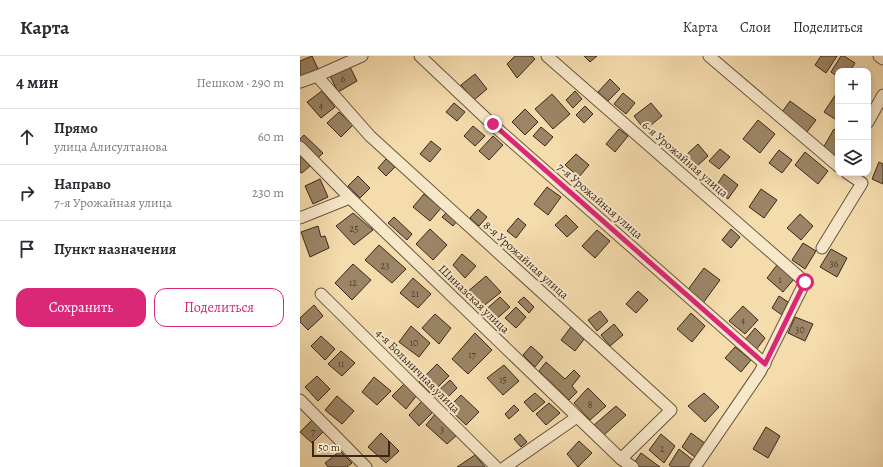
<!DOCTYPE html>
<html lang="ru">
<head>
<meta charset="utf-8">
<style>
  body { margin:0; font-family:Alegreya,serif; background:#f2f2f3; color:#2b2b33 }
  .controls { position:absolute; right:12px; top:12px; display:grid; overflow:hidden; border-radius:8px; box-shadow:0 2px 6px #0003 }
  .controls button { width:36px; height:36px; display:grid; place-items:center; padding:0; border:0; border-bottom:1px solid #e1e1e2; background:#fff; color:#2b2b33; font:20px sans-serif }
  .scale { position:absolute; left:12px; bottom:10px; width:78px; box-sizing:border-box; padding-left:4px; border:2px solid #3a271a; border-top:0; font-size:11px; line-height:14px; white-space:nowrap; color:#3a271a; -webkit-text-stroke:3px #f8e8ca; paint-order:stroke }
  .stop { position:absolute; width:12px; height:12px; margin:-9px; border:3px solid #db2777; border-radius:50%; background:#fff }
  .stop.end { background:#db2777; border-color:#fff; box-shadow:0 1px 4px #0008 }
  .list { margin:0; padding:0; list-style:none }
  h2 { display:flex; justify-content:space-between; align-items:center; height:52px; margin:0; padding:0 16px; font-size:17px }
  h2 small { font-size:13px; font-weight:400; color:#7c7c81 }
  .list li { display:grid; grid-template-columns:26px 1fr auto; gap:12px; align-items:center; box-sizing:border-box; height:56px; padding:0 16px; border-top:1px solid #e1e1e2 }
  .list b { display:block; font-size:15px; white-space:nowrap }
  .list p { margin:0; font-size:13px; white-space:nowrap; color:#7c7c81 }
  .list em { font-size:13px; font-style:normal; color:#7c7c81 }
  .actions { display:flex; gap:8px; padding:12px 16px }
  .actions a { flex:1; padding:9px 0; border:1px solid #db2777; border-radius:12px; text-align:center; font-size:14px; color:#db2777 }
  .actions .main { background:#db2777; color:#fff }
  .icon { flex:none; width:22px; height:22px; fill:none; stroke:currentColor; stroke-width:2; stroke-linecap:round; stroke-linejoin:round }
  .map { position:relative; flex:none; width:583px; height:411px; overflow:hidden }
  header { display:flex; align-items:center; gap:24px; box-sizing:border-box; height:56px; padding:0 20px; background:#fff; border-bottom:1px solid #e1e1e2 }
  header strong { font-size:19px }
  nav { display:flex; gap:22px; margin-inline-start:auto; font-size:14px }
  main { display:flex }
  aside { flex:1; background:#fff }
  .map>svg:first-child { display:block }
</style>
</head>
<body>
<header>
<strong>Карта</strong>
<nav><a>Карта</a><a>Слои</a><a>Поделиться</a></nav>
</header>
<main>
<aside>
<h2>4 мин<small>Пешком · 290 m</small></h2>
<ul class="list">
<li><svg class="icon" aria-label="ahead" viewBox="0 0 24 24"><path d="M12 20V5M6 11l6-6 6 6"/></svg><div><b>Прямо</b><p>улица Алисултанова</p></div><em>60 m</em></li>
<li><svg class="icon" aria-label="right" viewBox="0 0 24 24"><path d="M7 20v-9h11M14 6l5 5-5 5"/></svg><div><b>Направо</b><p>7-я Урожайная улица</p></div><em>230 m</em></li>
<li><svg class="icon" aria-label="arrive" viewBox="0 0 24 24"><path d="M6 21V4h12l-3 4 3 4H6"/></svg><div><b>Пункт назначения</b></div></li>
</ul>
<div class="actions"><a class="main">Сохранить</a><a>Поделиться</a></div>
</aside>
<div class="map">
<svg width="583" height="411" viewBox="0 0 583 411">
  <rect width="100%" height="100%" fill="#f5dcad"/>
  <filter id="stains"><feTurbulence type="fractalNoise" baseFrequency=".005" numOctaves="4"/><feColorMatrix values="0 0 0 0 .2 0 0 0 0 .09 0 0 0 0 .02 0 0 0 .5 -.17"/></filter>
  <radialGradient id="worn" r=".72"><stop offset=".6" stop-color="#630" stop-opacity="0"/><stop offset="1" stop-color="#630" stop-opacity=".3"/></radialGradient>
  <!-- building -->
  <g fill="#9b8566" stroke="#3a271a">
    <path d="M 12,0 L 18,13 L 0,21 L 0,5 Z"/>
    <path d="M 215,0 L 232,0 L 235,3 L 217,22 L 207,8 Z"/>
    <path d="M 284,0 L 297,0 L 290,6 Z"/>
    <path d="M 521,0 L 537,0 L 526,17 L 515,9 Z"/>
    <path d="M 541,0 L 544,0 L 555,7 L 550,15 L 538,15 L 538,21 L 531,16 Z"/>
    <path d="M 49,9 L 57,25 L 38,36 L 30,20 Z"/>
    <path d="M 175,18 L 187,33 L 174,44 L 161,29 Z"/>
    <path d="M 310,23 L 320,33 L 308,45 L 298,36 Z"/>
    <path d="M 22,35 L 35,51 L 21,62 L 7,46 Z"/>
    <path d="M 275,35 L 282,43 L 273,52 L 266,44 Z"/>
    <path d="M 538,35 L 538,65 L 524,56 Z"/>
    <path d="M 323,37 L 335,47 L 326,58 L 314,48 Z"/>
    <path d="M 252,38 L 270,58 L 253,73 L 235,53 Z"/>
    <path d="M 490,45 L 516,64 L 507,76 L 482,56 Z"/>
    <path d="M 154,47 L 165,56 L 157,65 L 146,56 Z"/>
    <path d="M 351,47 L 362,60 L 345,74 L 334,60 Z"/>
    <path d="M 285,50 L 293,58 L 284,67 L 276,59 Z"/>
    <path d="M 225,53 L 238,66 L 225,79 L 212,66 Z"/>
    <path d="M 39,56 L 53,69 L 41,81 L 27,67 Z"/>
    <path d="M 458,64 L 475,78 L 460,97 L 443,83 Z"/>
    <path d="M 173,70 L 185,80 L 175,90 L 164,80 Z"/>
    <path d="M 241,71 L 253,81 L 245,90 L 233,80 Z"/>
    <path d="M 319,73 L 328,80 L 315,96 L 306,88 Z"/>
    <path d="M 534,73 L 538,76 L 538,101 L 523,92 Z"/>
    <path d="M 4,79 L 23,97 L 18,102 L 0,85 L 0,83 Z"/>
    <path d="M 193,80 L 203,89 L 189,104 L 179,95 Z"/>
    <path d="M 131,85 L 141,93 L 130,106 L 120,98 Z"/>
    <path d="M 398,88 L 408,100 L 396,111 L 385,100 Z"/>
    <path d="M 420,93 L 430,101 L 419,113 L 409,105 Z"/>
    <path d="M 479,94 L 492,104 L 482,117 L 469,107 Z"/>
    <path d="M 505,96 L 528,115 L 518,128 L 495,109 Z"/>
    <path d="M 276,98 L 289,109 L 279,121 L 265,109 Z"/>
    <path d="M 0,100 L 10,110 L 2,117 L 0,116 Z"/>
    <path d="M 86,103 L 95,111 L 86,120 L 78,112 Z"/>
    <path d="M 579,106 L 583,108 L 583,128 L 572,123 Z"/>
    <path d="M 424,118 L 438,129 L 428,143 L 414,133 Z"/>
    <path d="M 58,120 L 70,132 L 60,142 L 48,130 Z"/>
    <path d="M 20,123 L 28,141 L 13,148 L 5,130 Z"/>
    <path d="M 247,131 L 261,141 L 248,159 L 234,148 Z"/>
    <path d="M 461,133 L 477,144 L 464,162 L 449,151 Z"/>
    <path d="M 124,138 L 141,152 L 130,165 L 113,151 Z"/>
    <path d="M 178,153 L 187,161 L 179,170 L 170,162 Z"/>
    <path d="M 147,156 L 157,165 L 153,170 L 142,161 Z"/>
    <path d="M 53,157 L 73,174 L 54,189 L 36,170 Z"/>
    <path d="M 500,158 L 513,170 L 501,184 L 487,172 Z"/>
    <path d="M 266,159 L 278,171 L 267,181 L 255,169 Z"/>
    <path d="M 94,161 L 112,178 L 107,184 L 88,167 Z"/>
    <path d="M 218,162 L 226,169 L 216,182 L 207,175 Z"/>
    <path d="M 18,170 L 21,181 L 25,180 L 29,192 L 10,201 L 1,176 Z"/>
    <path d="M 130,173 L 147,189 L 133,204 L 116,188 Z"/>
    <path d="M 431,173 L 440,181 L 431,192 L 422,184 Z"/>
    <path d="M 297,174 L 310,185 L 295,202 L 282,190 Z"/>
    <path d="M 503,187 L 516,195 L 505,213 L 492,204 Z"/>
    <path d="M 79,189 L 106,213 L 92,227 L 65,204 Z"/>
    <path d="M 531,193 L 547,202 L 537,221 L 520,211 Z"/>
    <path d="M 162,198 L 176,210 L 165,222 L 153,209 Z"/>
    <path d="M 53,208 L 71,224 L 52,244 L 35,227 Z"/>
    <path d="M 477,209 L 494,223 L 483,236 L 467,222 Z"/>
    <path d="M 404,212 L 420,224 L 403,247 L 387,235 Z"/>
    <path d="M 186,220 L 201,236 L 181,252 L 166,237 Z"/>
    <path d="M 113,222 L 131,238 L 118,252 L 100,237 Z"/>
    <path d="M 338,235 L 348,244 L 336,257 L 326,248 Z"/>
    <path d="M 479,240 L 488,246 L 482,259 L 472,252 Z"/>
    <path d="M 200,241 L 210,251 L 192,267 L 182,257 Z"/>
    <path d="M 224,241 L 234,251 L 229,257 L 218,246 Z"/>
    <path d="M 14,249 L 23,260 L 8,274 L 0,266 L 0,262 Z"/>
    <path d="M 443,250 L 458,264 L 445,278 L 429,265 Z"/>
    <path d="M 216,251 L 226,261 L 216,272 L 205,262 Z"/>
    <path d="M 300,255 L 308,265 L 297,275 L 288,264 Z"/>
    <path d="M 391,257 L 405,270 L 392,286 L 377,273 Z"/>
    <path d="M 135,258 L 151,272 L 139,288 L 122,272 Z"/>
    <path d="M 495,261 L 513,268 L 505,285 L 488,277 Z"/>
    <path d="M 274,267 L 288,278 L 275,295 L 261,284 Z"/>
    <path d="M 314,268 L 323,279 L 310,290 L 301,279 Z"/>
    <path d="M 111,270 L 130,287 L 119,301 L 99,286 Z"/>
    <path d="M 455,272 L 465,282 L 456,294 L 445,284 Z"/>
    <path d="M 175,277 L 192,294 L 168,318 L 152,303 Z"/>
    <path d="M 21,280 L 35,293 L 25,304 L 11,290 Z"/>
    <path d="M 231,290 L 243,301 L 235,311 L 223,299 Z"/>
    <path d="M 435,291 L 451,304 L 441,316 L 425,302 Z"/>
    <path d="M 41,295 L 55,307 L 42,320 L 28,308 Z"/>
    <path d="M 246,306 L 265,323 L 274,314 L 280,320 L 272,330 L 277,336 L 269,344 L 239,315 Z"/>
    <path d="M 137,308 L 149,320 L 131,338 L 119,326 Z"/>
    <path d="M 204,309 L 219,325 L 203,339 L 187,322 Z"/>
    <path d="M 17,320 L 30,333 L 18,345 L 5,331 Z"/>
    <path d="M 74,321 L 91,335 L 77,349 L 62,336 Z"/>
    <path d="M 150,324 L 157,332 L 142,347 L 134,339 Z"/>
    <path d="M 104,328 L 117,339 L 106,353 L 92,340 Z"/>
    <path d="M 288,332 L 306,350 L 290,364 L 274,347 Z"/>
    <path d="M 235,337 L 245,346 L 233,356 L 224,346 Z"/>
    <path d="M 404,337 L 419,351 L 405,366 L 388,350 Z"/>
    <path d="M 161,339 L 179,356 L 166,369 L 148,352 Z"/>
    <path d="M 37,340 L 54,355 L 42,368 L 25,354 Z"/>
    <path d="M 122,345 L 133,356 L 119,370 L 109,359 Z"/>
    <path d="M 249,347 L 260,357 L 246,369 L 236,358 Z"/>
    <path d="M 214,349 L 219,354 L 209,363 L 205,358 Z"/>
    <path d="M 316,350 L 326,359 L 304,379 L 294,369 Z"/>
    <path d="M 136,357 L 158,378 L 147,388 L 126,369 Z"/>
    <path d="M 13,363 L 25,374 L 12,387 L 0,376 Z"/>
    <path d="M 466,371 L 480,380 L 468,402 L 453,393 Z"/>
    <path d="M 81,377 L 99,395 L 86,407 L 68,391 Z"/>
    <path d="M 391,377 L 406,388 L 396,402 L 382,391 Z"/>
    <path d="M 220,378 L 227,386 L 221,391 L 214,383 Z"/>
    <path d="M 361,378 L 375,390 L 364,407 L 349,394 Z"/>
    <path d="M 279,385 L 292,397 L 278,411 L 267,398 Z"/>
    <path d="M 379,393 L 394,405 L 390,411 L 372,411 L 369,409 Z"/>
    <path d="M 40,395 L 52,407 L 47,411 L 28,411 L 25,407 Z"/>
    <path d="M 341,397 L 360,411 L 340,411 L 334,407 Z"/>
    <path d="M 175,399 L 185,411 L 157,411 Z"/>
  </g>
  <g fill="none" stroke-linecap="round" stroke-linejoin="round">
    <!-- minor casing -->
    <g stroke="#69543f" stroke-width="13">
      <g id="minor">
        <path d="M 120,0 L 193,69 L 465,308"/>
        <path d="M 247,0 L 505,226 L 460,316 L 395,411"/>
        <path d="M 409,0 L 538,110"/>
        <path d="M 579,0 L 583,3"/>
        <path d="M 17,20 L 70,80 L 371,354 L 321,403"/>
        <path d="M 0,26 L 17,20 L 62,0"/>
        <path d="M 568,66 L 583,39"/>
        <path d="M 0,91 L 50,142 L 321,403 L 333,411"/>
        <path d="M 0,162 L 50,142"/>
        <path d="M 522,192 L 562,127 L 547,117"/>
        <path d="M 21,238 L 196,411"/>
        <path d="M 0,344 L 66,411"/>
        <path d="M 205,411 L 277,361"/>
      </g>
    </g>
    <!-- minor -->
    <use href="#minor" stroke="#f8e8ca" stroke-width="11"/>
  </g>
  <g fill="none" stroke-linecap="round" stroke-linejoin="round">
    <!-- route -->
    <path stroke="#db2777" stroke-width="5" d="M 193,68 L 465,308 L 505,226"/>
  </g>
  <g text-anchor="middle" stroke-width="4" stroke-linejoin="round" paint-order="stroke">
    <!-- number labels -->
    <g font-size="10" fill="#523e2d">
      <text x="43" y="26">6</text>
      <text x="21" y="53">4</text>
      <text x="54" y="176">25</text>
      <text x="534" y="211">36</text>
      <text x="85" y="213">23</text>
      <text x="480" y="227">1</text>
      <text x="53" y="230">12</text>
      <text x="115" y="241">21</text>
      <text x="443" y="268">4</text>
      <text x="500" y="277">30</text>
      <text x="114" y="290">10</text>
      <text x="172" y="302">17</text>
      <text x="41" y="311">11</text>
      <text x="203" y="327">15</text>
      <text x="290" y="352">8</text>
      <text x="142" y="377">3</text>
      <text x="13" y="379">7</text>
      <text x="362" y="396">2</text>
    </g>
    <!-- street labels -->
    <g font-size="12" fill="#3a271a" stroke="#f8e8ca">
      <text transform="translate(385 103) rotate(41)" y="4">6-я Урожайная улица</text>
      <text transform="translate(300 145) rotate(41)" y="4">7-я Урожайная улица</text>
      <text transform="translate(226 204) rotate(42)" y="4">8-я Урожайная улица</text>
      <text transform="translate(174 243) rotate(44)" y="4">Шиназская улица</text>
      <text transform="translate(118 315) rotate(45)" y="4">4-я Больничная улица</text>
    </g>
  </g>
  <rect width="100%" height="100%" filter="url(#stains)"/>
  <rect width="100%" height="100%" fill="url(#worn)"/>
</svg>
<div class="controls">
<button>+</button>
<button>−</button>
<button><svg class="icon" aria-label="layers" viewBox="0 0 24 24"><path d="M12 4l9 5-9 5-9-5zM3 14l9 5 9-5"/></svg></button>
</div>
<div class="scale">50 m</div>
<div class="stop" style="left:505px;top:226px"></div>
<div class="stop end" style="left:193px;top:68px"></div>
</div>
</main>
</body>
</html>
